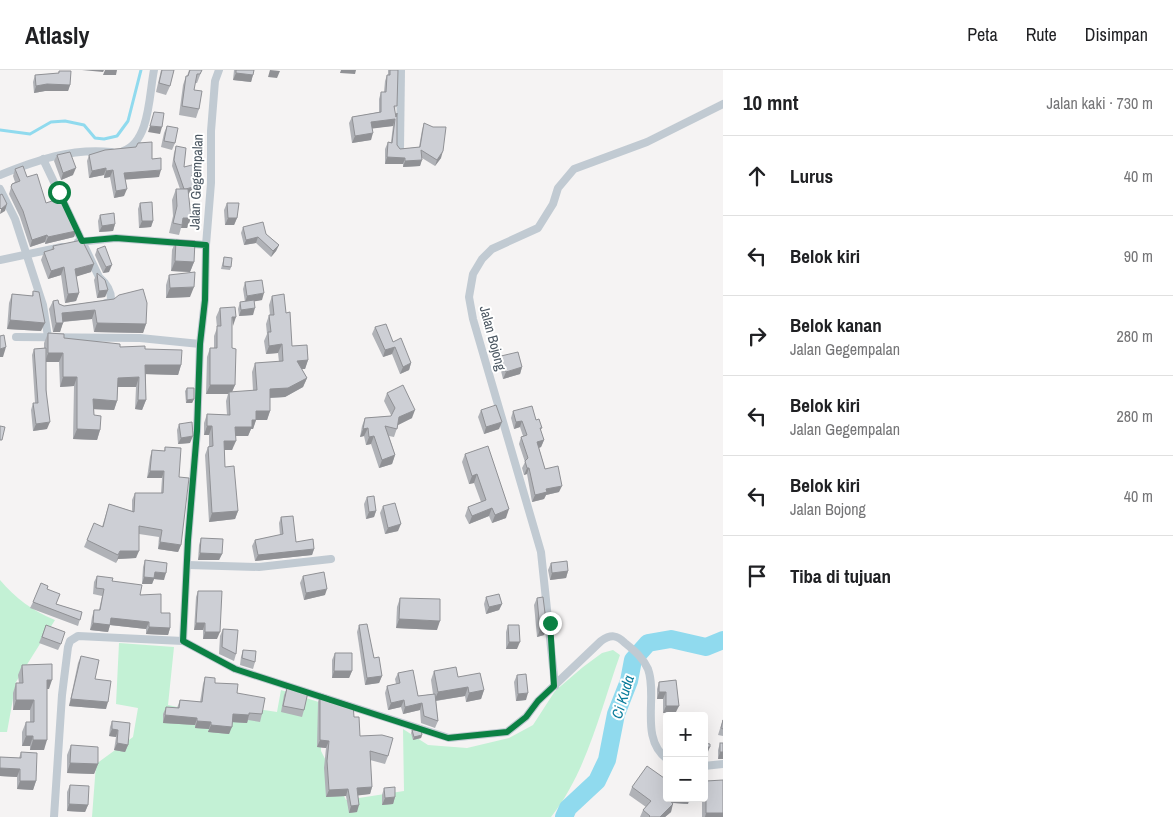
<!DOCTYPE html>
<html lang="id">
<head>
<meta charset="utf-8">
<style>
  body { margin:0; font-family:"Archivo Narrow",sans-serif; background:#f2f2f2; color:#202124 }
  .controls { position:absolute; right:15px; bottom:15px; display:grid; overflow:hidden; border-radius:5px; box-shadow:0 5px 20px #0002 }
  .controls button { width:45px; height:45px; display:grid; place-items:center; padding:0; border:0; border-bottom:1px solid #e0e0e0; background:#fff; color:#202124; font:25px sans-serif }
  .stop { position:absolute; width:15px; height:15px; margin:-11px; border:4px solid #0b8043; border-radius:50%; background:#fff }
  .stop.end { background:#0b8043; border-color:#fff; box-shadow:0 1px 5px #0008 }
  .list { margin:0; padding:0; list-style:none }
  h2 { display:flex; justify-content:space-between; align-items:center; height:65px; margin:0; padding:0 20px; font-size:21px }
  h2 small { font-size:16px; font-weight:400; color:#757577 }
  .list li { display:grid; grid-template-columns:32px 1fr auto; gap:15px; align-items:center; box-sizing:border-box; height:80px; padding:0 20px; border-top:1px solid #e0e0e0 }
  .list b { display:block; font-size:19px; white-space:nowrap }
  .list p { margin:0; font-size:16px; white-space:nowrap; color:#757577 }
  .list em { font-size:16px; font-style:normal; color:#757577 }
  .icon { flex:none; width:28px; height:28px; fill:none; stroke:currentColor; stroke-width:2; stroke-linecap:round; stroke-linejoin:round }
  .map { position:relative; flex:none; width:723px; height:747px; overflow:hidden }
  header { display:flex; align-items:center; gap:30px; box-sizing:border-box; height:70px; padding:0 25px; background:#fff; border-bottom:1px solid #e0e0e0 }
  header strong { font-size:24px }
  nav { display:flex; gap:28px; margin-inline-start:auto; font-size:18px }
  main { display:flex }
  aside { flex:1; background:#fff }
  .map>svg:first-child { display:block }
</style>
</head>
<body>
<header>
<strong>Atlasly</strong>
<nav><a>Peta</a><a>Rute</a><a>Disimpan</a></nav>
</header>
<main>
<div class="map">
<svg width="723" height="747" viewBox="0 0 723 747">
  <rect width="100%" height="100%" fill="#f5f3f3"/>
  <!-- green -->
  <g fill="#c3f1d5">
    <path d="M 0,510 C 15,528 33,541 55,550 L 16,612 L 7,662 L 0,662 Z"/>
    <path d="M 119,573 L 174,577 L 168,635 L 210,644 L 245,637 L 277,642 L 281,620 L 328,635 L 321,664 L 321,681 L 346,730 L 404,721 L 403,659 L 428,675 L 467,678 L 509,668 L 533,655 L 555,621 L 583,597 L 602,583 L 613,580 L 620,585 C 601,638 587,702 551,747 L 92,747 L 96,694 L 133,667 L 138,638 L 116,634 Z"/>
  </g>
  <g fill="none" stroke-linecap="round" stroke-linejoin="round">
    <!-- stream -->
    <path stroke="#90daee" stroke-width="3" d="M 0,60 L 30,64 L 51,52 L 65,51 L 84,55 L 95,68 L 104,69 L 117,66 L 128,51 L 141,0"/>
    <!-- river -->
    <path stroke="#90daee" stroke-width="18" d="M 564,747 L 568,738 L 597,711 L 607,690 L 616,644 L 629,611 L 633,590 L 648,573 L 671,569 L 706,577 L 723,570"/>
    <!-- street -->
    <g stroke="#c1cad2" stroke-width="8">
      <path d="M 400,79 L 401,0"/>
      <path d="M 123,81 C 150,72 149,24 154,0"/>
      <path d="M 43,89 L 99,207 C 106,213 112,222 111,232 L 106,233"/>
      <path d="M 0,105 C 37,90 71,78 111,82"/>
      <path d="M 0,119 L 15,149 L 43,235 L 48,267"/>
      <path d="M 78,172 L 116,168 L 206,175"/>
      <path d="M 0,190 L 62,177"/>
      <path d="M 16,267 L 140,268 L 200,274"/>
      <path d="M 188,495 L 259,497 L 331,489"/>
      <path d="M 183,571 L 188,470 L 197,361 L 200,274 L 205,230 L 206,175 L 211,113 L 211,61 L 215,11 L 219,0"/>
      <path d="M 555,616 L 541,482 L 473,249 L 469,227 L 473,204 L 482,189 L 492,179 L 538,158 L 553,134 L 558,118 L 574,99 L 647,72 L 723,34"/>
      <path d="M 704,696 L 723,694"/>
      <path d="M 54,747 L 62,625 L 68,577 L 70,571 L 78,566 L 183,571 L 235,599 L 449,668 L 507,662 L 526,647 L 538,631 L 601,571 C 611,564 617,565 625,573 C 635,581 643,588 648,599 C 658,627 639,668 667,689"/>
    </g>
  </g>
  <!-- wall -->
  <g fill="#b0b2b7">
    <path d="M 161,0 L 174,0 L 170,16 L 166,25 L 156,22 Z"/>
    <path d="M 189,0 L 202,0 L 197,13 L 195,13 L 194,20 L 199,39 L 196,48 L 179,45 L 183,15 L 186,6 L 187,6 Z"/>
    <path d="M 234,0 L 254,0 L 251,12 L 233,10 Z"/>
    <path d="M 388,0 L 398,0 L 395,42 L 397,75 L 400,79 L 419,77 L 422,60 L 424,53 L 441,88 L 435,96 L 422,88 L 420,96 L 403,97 L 403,94 L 385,94 L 385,79 L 388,72 L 391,72 L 393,56 L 372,58 L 371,70 L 352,73 L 349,53 L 352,47 L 379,42 L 379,29 L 381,22 L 384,22 L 385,11 L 387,5 L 388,5 Z"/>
    <path d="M 59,1 L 70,15 L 68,21 L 45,21 L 34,23 L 33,12 L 35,5 L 58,4 Z"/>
    <path d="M 167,56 L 175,73 L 172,80 L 161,77 L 164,63 Z"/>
    <path d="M 176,76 L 184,97 L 198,103 L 196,110 L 194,110 L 196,116 L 194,122 L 188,124 L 191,148 L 187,158 L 181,158 L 179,165 L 169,163 L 173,146 L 172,130 L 176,119 L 180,119 L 172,96 L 174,83 Z"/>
    <path d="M 57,85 L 73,105 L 61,110 L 54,91 Z"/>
    <path d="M 89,85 L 152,89 L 159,107 L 125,109 L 124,126 L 114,128 L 110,107 L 104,108 L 104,105 L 89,108 L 87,91 Z"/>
    <path d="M 15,99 L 27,107 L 46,133 L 76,161 L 74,167 L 45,174 L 45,172 L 30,177 L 20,147 L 9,124 L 12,114 L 15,112 L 13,106 Z"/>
    <path d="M 140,133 L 153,151 L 151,157 L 139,158 L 138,139 Z"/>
    <path d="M 227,133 L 237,148 L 234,155 L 225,155 L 224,140 Z"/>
    <path d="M 100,145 L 115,154 L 113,161 L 99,162 L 98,151 Z"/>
    <path d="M 243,157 L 266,164 L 279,175 L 276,181 L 271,187 L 256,173 L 244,175 L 241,163 Z"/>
    <path d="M 176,170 L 194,192 L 190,202 L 171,201 L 172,180 Z"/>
    <path d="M 53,176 L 91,202 L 76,206 L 79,223 L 76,231 L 65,233 L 61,205 L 48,209 L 41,190 L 44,182 L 51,180 Z"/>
    <path d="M 97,179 L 109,202 L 103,203 L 95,185 Z"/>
    <path d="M 224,187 L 231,197 L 230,200 L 221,199 Z"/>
    <path d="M 97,203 L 108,220 L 105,227 L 97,228 L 94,210 Z"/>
    <path d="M 169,205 L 190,227 L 166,228 L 166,215 Z"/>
    <path d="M 245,212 L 262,230 L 254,231 L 253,245 L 239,246 L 238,239 L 240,232 L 245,232 L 243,219 Z"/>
    <path d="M 33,221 L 41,261 L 7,259 L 9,233 L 12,224 L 32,226 Z"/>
    <path d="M 272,226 L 286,243 L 292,276 L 308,290 L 305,299 L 302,299 L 307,308 L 303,317 L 285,327 L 270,328 L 270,341 L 267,350 L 256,350 L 253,359 L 251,359 L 248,366 L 235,366 L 232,380 L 224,380 L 225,397 L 238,441 L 235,449 L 209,452 L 205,385 L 208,377 L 209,376 L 209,365 L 204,365 L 204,353 L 207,344 L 227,345 L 226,331 L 228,324 L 206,324 L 207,287 L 210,278 L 214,278 L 214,266 L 217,258 L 216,247 L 220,238 L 232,278 L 235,315 L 232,322 L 253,321 L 252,302 L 255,293 L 279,292 L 278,283 L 266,284 L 264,271 L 267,264 L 266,254 L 269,245 L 270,245 L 269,235 Z"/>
    <path d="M 114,229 L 146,254 L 143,263 L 94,262 L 92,249 L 63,252 L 60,262 L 53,262 L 49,239 L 53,231 L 64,236 Z"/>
    <path d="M 375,257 L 393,272 L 411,293 L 409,300 L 400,304 L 392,284 L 383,287 L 372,264 Z"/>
    <path d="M 48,263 L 64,268 L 120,277 L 145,279 L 181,295 L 178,305 L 146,304 L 146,330 L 142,340 L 135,339 L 136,317 L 118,317 L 117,331 L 114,340 L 94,339 L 94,345 L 100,360 L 97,370 L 73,369 L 74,316 L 60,317 L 59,292 L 46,292 L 47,359 L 33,361 L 31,340 L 33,333 L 35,333 L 32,285 L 34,279 L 44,278 L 44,273 Z"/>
    <path d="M 501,286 L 522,297 L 520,304 L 503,309 L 499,293 Z"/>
    <path d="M 187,318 L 194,329 L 192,333 L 186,333 L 185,321 Z"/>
    <path d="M 387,323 L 412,348 L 398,355 L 394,367 L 389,366 L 395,385 L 392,394 L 379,398 L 371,374 L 366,375 L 364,366 L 360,367 L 362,356 L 365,348 L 391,346 L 391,345 L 384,331 Z"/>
    <path d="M 481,340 L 499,359 L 484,364 L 478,347 Z"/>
    <path d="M 513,341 L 536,350 L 542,358 L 540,361 L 544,370 L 541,377 L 539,378 L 545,399 L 559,422 L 546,425 L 544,429 L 532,432 L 527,404 L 524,405 L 522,398 L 525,392 L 519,374 L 521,367 L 523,366 L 520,357 L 514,359 L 511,348 Z"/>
    <path d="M 179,354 L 190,373 L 178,374 L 177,360 Z"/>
    <path d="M 165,377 L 179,407 L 181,475 L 178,482 L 158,479 L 159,467 L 139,464 L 136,488 L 118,489 L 116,493 L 84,477 L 87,470 L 102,457 L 109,434 L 132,441 L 132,430 L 135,423 L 161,423 L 162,408 L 147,408 L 150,387 L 152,380 L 164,381 Z"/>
    <path d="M 465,384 L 506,448 L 492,453 L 489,446 L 469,454 L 465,446 L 468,437 L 481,432 L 474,413 L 469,414 L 462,392 Z"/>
    <path d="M 367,427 L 376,441 L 374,447 L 366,449 L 364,434 Z"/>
    <path d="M 383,436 L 398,461 L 385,464 L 380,443 Z"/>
    <path d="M 281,447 L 296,472 L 314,479 L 312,485 L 255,491 L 252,476 L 255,470 L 280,465 L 279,453 Z"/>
    <path d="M 201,468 L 222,484 L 219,490 L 198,490 L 199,475 Z"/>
    <path d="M 145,490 L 164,510 L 154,509 L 152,514 L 142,514 L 143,497 Z"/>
    <path d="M 551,493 L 568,501 L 566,508 L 550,510 L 548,500 Z"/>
    <path d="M 97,506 L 112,511 L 140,525 L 161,543 L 170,558 L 168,565 L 146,564 L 146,559 L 110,555 L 108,562 L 90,560 L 92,547 L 94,540 L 99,540 L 102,526 L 93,524 L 94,512 Z"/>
    <path d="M 303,506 L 325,525 L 304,530 L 300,513 Z"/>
    <path d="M 47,519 L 56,534 L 82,542 L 78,556 L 30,538 L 33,532 Z"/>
    <path d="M 198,521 L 217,569 L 203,569 L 203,560 L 194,560 L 196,527 Z"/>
    <path d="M 486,527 L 502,534 L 499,540 L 486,544 L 484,534 Z"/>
    <path d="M 400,528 L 437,560 L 396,558 L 397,537 Z"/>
    <path d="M 537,528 L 547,559 L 544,565 L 537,567 L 534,535 Z"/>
    <path d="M 46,555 L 61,574 L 58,580 L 39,573 Z"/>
    <path d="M 359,555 L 382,606 L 379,613 L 365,615 L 357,562 Z"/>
    <path d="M 508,555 L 517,579 L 506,579 L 506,562 Z"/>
    <path d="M 223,559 L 236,584 L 234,591 L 219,584 L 220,566 Z"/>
    <path d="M 243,580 L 255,592 L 253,599 L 240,595 L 241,587 Z"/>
    <path d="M 335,583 L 352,601 L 349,608 L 332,608 L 332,590 Z"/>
    <path d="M 81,586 L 95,609 L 106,639 L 69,636 L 78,593 Z"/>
    <path d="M 22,595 L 49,619 L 47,619 L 44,680 L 30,680 L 30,676 L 22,676 L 22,662 L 26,652 L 30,652 L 30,640 L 13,640 L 13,623 L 16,613 L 19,613 L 18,605 Z"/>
    <path d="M 434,601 L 458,607 L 484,620 L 481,629 L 466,632 L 465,626 L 436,631 L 438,651 L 435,658 L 421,653 L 420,640 L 403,644 L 401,637 L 388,640 L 385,623 L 387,616 L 396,614 L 395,609 L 398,603 L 418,626 L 433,624 L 431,610 Z"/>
    <path d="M 517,605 L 526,630 L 516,631 L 514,612 Z"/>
    <path d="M 205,607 L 215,613 L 237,623 L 262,644 L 260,652 L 248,650 L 247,653 L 232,652 L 229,664 L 208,662 L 209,659 L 195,658 L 195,655 L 163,653 L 163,644 L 166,637 L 177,638 L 180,630 L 200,632 L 203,614 Z"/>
    <path d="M 676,610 L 676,642 L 663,643 L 663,629 L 657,629 L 657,619 L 659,612 Z"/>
    <path d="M 287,618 L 304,640 L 302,647 L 281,642 L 284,625 Z"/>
    <path d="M 320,624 L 329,632 L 354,647 L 360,666 L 388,686 L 385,694 L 370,690 L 372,717 L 370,724 L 358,725 L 357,742 L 349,743 L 346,726 L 326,727 L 324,698 L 326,678 L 317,677 L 318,632 Z"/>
    <path d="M 723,649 L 723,666 L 718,665 Z"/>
    <path d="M 112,651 L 128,675 L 125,682 L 114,680 L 116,667 L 109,666 L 110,657 Z"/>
    <path d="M 412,660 L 422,665 L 421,668 L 413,670 L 411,663 Z"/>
    <path d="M 720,673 L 723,689 L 718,689 L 718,680 Z"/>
    <path d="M 71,675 L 98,694 L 94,704 L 67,703 L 67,685 Z"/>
    <path d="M 21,682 L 36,711 L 33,720 L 17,719 L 17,707 L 0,706 L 0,687 L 19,688 Z"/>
    <path d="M 706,711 L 723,747 L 702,747 L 702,728 L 704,728 L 704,714 Z"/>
    <path d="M 70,715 L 88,735 L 85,742 L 67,741 L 67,722 Z"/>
    <path d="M 632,717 L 688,734 L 672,733 L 671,742 L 665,747 L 640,747 L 643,740 L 646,737 L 629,725 Z"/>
    <path d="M 384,718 L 395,727 L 393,734 L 382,735 L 382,725 Z"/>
  </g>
  <!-- shaded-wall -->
  <g fill="#909195">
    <path d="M 82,0 L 104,0 L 103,2 Z"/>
    <path d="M 105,0 L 117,0 L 116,5 L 103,5 Z"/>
    <path d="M 270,0 L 280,1 L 277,8 L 268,7 Z"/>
    <path d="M 341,0 L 356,0 L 355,4 L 340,3 Z"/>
    <path d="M 236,3 L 253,5 L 251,12 L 233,10 Z"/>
    <path d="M 47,14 L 70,15 L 68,21 L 45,21 L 34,23 L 36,16 Z"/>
    <path d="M 395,49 L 393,56 L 369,59 L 371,52 Z"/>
    <path d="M 150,56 L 162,57 L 160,64 L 148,62 Z"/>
    <path d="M 373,63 L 371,70 L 352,73 L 355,66 Z"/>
    <path d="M 443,81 L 441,88 L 435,96 L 437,90 Z"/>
    <path d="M 387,87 L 405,88 L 403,94 L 385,94 Z"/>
    <path d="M 422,90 L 420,96 L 403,97 L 405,91 Z"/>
    <path d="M 76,98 L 73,105 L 61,110 L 63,103 Z"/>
    <path d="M 106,98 L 104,105 L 89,108 L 92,101 Z"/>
    <path d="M 113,100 L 110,107 L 104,108 L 106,101 Z"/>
    <path d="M 161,100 L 159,107 L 121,110 L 124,103 Z"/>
    <path d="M 198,103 L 196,110 L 190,111 L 192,105 Z"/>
    <path d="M 196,116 L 194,122 L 182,126 L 184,120 Z"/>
    <path d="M 127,119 L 124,126 L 114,128 L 116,121 Z"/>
    <path d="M 7,134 L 5,141 L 0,144 L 1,139 Z"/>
    <path d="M 183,148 L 191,148 L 187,158 L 181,158 L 182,155 Z"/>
    <path d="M 228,148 L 237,148 L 234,155 L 225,155 Z"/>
    <path d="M 142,151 L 153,151 L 151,157 L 139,158 Z"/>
    <path d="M 115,154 L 113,161 L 99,162 L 102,156 Z"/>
    <path d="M 76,161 L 74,167 L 45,174 L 48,167 Z"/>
    <path d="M 47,165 L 45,172 L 30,177 L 32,170 Z"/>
    <path d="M 258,167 L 256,173 L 244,175 L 246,170 Z"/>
    <path d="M 279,175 L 276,181 L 271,187 L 273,181 Z"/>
    <path d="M 175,191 L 194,192 L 190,202 L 171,201 Z"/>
    <path d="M 94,194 L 91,202 L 72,208 L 75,199 Z"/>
    <path d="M 112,195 L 109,202 L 103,203 L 106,197 Z"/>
    <path d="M 64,197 L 61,205 L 48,209 L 51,201 Z"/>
    <path d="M 194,217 L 190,227 L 166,228 L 170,218 Z"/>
    <path d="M 108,220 L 105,227 L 97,228 L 99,221 Z"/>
    <path d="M 79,223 L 76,231 L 65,233 L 68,224 Z"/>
    <path d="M 264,223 L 262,230 L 245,233 L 247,226 Z"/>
    <path d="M 255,238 L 253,245 L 239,246 L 241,240 Z"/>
    <path d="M 95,240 L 92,249 L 59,252 L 62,243 Z"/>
    <path d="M 232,247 L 236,247 L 233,256 Z"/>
    <path d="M 10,250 L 45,253 L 41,261 L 7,259 Z"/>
    <path d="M 56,253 L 63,253 L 60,262 L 53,262 Z"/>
    <path d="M 97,253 L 146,254 L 143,263 L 94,262 Z"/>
    <path d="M 282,274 L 278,283 L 266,284 L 269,276 Z"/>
    <path d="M 6,277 L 3,287 L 0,287 L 0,279 Z"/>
    <path d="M 395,277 L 392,284 L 383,287 L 385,280 Z"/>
    <path d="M 48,283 L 63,283 L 59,292 L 45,292 Z"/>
    <path d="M 308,290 L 305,299 L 294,299 L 297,291 Z"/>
    <path d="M 411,293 L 409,300 L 400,304 L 403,297 Z"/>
    <path d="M 145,295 L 181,295 L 178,305 L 142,304 Z"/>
    <path d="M 522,297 L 520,304 L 503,309 L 506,302 Z"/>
    <path d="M 63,307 L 77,307 L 74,316 L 60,317 Z"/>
    <path d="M 139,307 L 136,317 L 115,317 L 118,308 Z"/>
    <path d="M 307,308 L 303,317 L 285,327 L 266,328 L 270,319 Z"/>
    <path d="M 210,315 L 235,315 L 231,324 L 229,322 L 228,324 L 206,324 Z"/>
    <path d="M 93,329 L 117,331 L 114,340 L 90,339 Z"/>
    <path d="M 194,329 L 192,333 L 186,333 L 187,330 Z"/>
    <path d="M 138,330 L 146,330 L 142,340 L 135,339 Z"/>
    <path d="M 415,340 L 412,348 L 396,356 L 399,347 Z"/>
    <path d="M 256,341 L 270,341 L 267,350 L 253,350 Z"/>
    <path d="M 252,350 L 256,350 L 253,359 L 251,359 L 248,366 L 232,366 L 235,357 Z"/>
    <path d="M 522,351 L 520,357 L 514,359 L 516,352 Z"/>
    <path d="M 50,352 L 47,359 L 33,361 L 36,354 Z"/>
    <path d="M 502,352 L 499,359 L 484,364 L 486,357 Z"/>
    <path d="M 207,356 L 212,356 L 209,365 L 204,365 Z"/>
    <path d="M 368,358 L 364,366 L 360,367 L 363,359 Z"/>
    <path d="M 77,359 L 100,360 L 97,370 L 73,369 Z"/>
    <path d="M 193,366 L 190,373 L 178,374 L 181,368 Z"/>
    <path d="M 374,366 L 371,374 L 366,375 L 369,367 Z"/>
    <path d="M 544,370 L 541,377 L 535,379 L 537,372 Z"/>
    <path d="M 224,371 L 236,371 L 232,380 L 220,380 Z"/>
    <path d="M 395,385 L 392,394 L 379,398 L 382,390 Z"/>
    <path d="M 527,398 L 529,398 L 527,404 L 524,405 Z"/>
    <path d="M 150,401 L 164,401 L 162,408 L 147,408 Z"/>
    <path d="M 477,404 L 474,413 L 469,414 L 472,406 Z"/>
    <path d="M 562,416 L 559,422 L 546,425 L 544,429 L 532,432 L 535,425 L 546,419 Z"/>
    <path d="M 492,438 L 489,446 L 469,454 L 472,446 Z"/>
    <path d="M 509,439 L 506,448 L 492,453 L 495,445 Z"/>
    <path d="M 238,441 L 235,449 L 209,452 L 212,443 Z"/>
    <path d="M 376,441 L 374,447 L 366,449 L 369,442 Z"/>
    <path d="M 401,454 L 398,461 L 385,464 L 388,458 Z"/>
    <path d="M 160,472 L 181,475 L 178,482 L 158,479 Z"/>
    <path d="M 314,479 L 312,485 L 255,491 L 258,485 Z"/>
    <path d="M 120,481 L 139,481 L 136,488 L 118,489 L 116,493 Z"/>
    <path d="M 200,483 L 222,484 L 219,490 L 198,490 Z"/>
    <path d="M 568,501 L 566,508 L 550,510 L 552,503 Z"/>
    <path d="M 155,502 L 166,503 L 164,510 L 154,509 L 152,514 L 142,514 L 144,507 Z"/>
    <path d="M 327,519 L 325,525 L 304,530 L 306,523 Z"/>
    <path d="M 502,534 L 499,540 L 486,544 L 489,537 Z"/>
    <path d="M 111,548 L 149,552 L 146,559 L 110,555 L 108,562 L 90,560 L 93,553 Z"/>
    <path d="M 399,549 L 440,551 L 437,560 L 396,558 Z"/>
    <path d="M 196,553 L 205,553 L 203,560 L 194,560 Z"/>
    <path d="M 149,557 L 170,558 L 168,565 L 146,564 Z"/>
    <path d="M 547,559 L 544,565 L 537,567 L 540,560 Z"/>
    <path d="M 205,562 L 220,562 L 217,569 L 203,569 Z"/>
    <path d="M 509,572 L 520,572 L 517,579 L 506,579 Z"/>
    <path d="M 334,601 L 352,601 L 349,608 L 332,608 Z"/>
    <path d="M 382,606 L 379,613 L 365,615 L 367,608 Z"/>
    <path d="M 47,610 L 52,610 L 49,619 L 44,619 Z"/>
    <path d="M 468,617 L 465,626 L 434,631 L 438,622 Z"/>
    <path d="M 484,620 L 481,629 L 466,632 L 469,623 Z"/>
    <path d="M 659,622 L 666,622 L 663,629 L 657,629 Z"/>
    <path d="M 528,623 L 526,630 L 516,631 L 518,624 Z"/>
    <path d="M 71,629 L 108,632 L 106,639 L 69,636 Z"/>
    <path d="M 16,630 L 34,630 L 30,640 L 13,640 Z"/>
    <path d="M 404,630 L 401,637 L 388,640 L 391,633 Z"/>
    <path d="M 422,633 L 420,640 L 403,644 L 405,637 Z"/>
    <path d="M 666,636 L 679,636 L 676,642 L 663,643 Z"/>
    <path d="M 233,644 L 249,645 L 247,653 L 230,652 Z"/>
    <path d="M 165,645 L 197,648 L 195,655 L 163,653 Z"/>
    <path d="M 197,651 L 211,652 L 209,659 L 195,658 Z"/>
    <path d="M 211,655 L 232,657 L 229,664 L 208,662 Z"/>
    <path d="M 112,659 L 118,660 L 116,667 L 109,666 Z"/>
    <path d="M 422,665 L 421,668 L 413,670 L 414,667 Z"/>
    <path d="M 26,666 L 33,666 L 30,676 L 22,676 Z"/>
    <path d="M 33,670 L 47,670 L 44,680 L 30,680 Z"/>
    <path d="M 320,670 L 329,671 L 326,678 L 317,677 Z"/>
    <path d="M 117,673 L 128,675 L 125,682 L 114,680 Z"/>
    <path d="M 704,677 L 710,677 L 707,684 L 704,684 Z"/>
    <path d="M 720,682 L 723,682 L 723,689 L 718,689 Z"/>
    <path d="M 70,693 L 98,694 L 94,704 L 67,703 Z"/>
    <path d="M 0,698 L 20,699 L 17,707 L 0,706 Z"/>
    <path d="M 20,711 L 36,711 L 33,720 L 17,719 Z"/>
    <path d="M 372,717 L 370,724 L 354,726 L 357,718 Z"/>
    <path d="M 348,719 L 346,726 L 326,727 L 329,720 Z"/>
    <path d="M 664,725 L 667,725 L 667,728 L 690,728 L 688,734 L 662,732 Z"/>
    <path d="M 395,727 L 393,734 L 382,735 L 385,728 Z"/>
    <path d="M 69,734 L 88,735 L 85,742 L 67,741 Z"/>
    <path d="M 673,734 L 671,742 L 665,747 L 660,747 Z"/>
    <path d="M 359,735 L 357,742 L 349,743 L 351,736 Z"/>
    <path d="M 706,743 L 723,743 L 723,747 L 705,747 Z"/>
  </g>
  <!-- building -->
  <g fill="#cdcfd5" stroke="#909195">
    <path d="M 162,0 L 174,0 L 170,16 L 159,13 Z"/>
    <path d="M 190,0 L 202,0 L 200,4 L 197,4 L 194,20 L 202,21 L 199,39 L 182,36 L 186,6 L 188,6 Z"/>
    <path d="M 236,0 L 254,0 L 253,5 L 236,3 Z"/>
    <path d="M 390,0 L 398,0 L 397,36 L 394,36 L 396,47 L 397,43 L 397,75 L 400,79 L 420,77 L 424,53 L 433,57 L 446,57 L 443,81 L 437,90 L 421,80 L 422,90 L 405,91 L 405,88 L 387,87 L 388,72 L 392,73 L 395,49 L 371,52 L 373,63 L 355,66 L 352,47 L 381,42 L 381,22 L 386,22 L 387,5 L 390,5 Z"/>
    <path d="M 59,1 L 71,1 L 70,15 L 47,14 L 36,16 L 35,5 L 59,3 Z"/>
    <path d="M 154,42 L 164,43 L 162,57 L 150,56 Z"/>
    <path d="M 167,56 L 178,58 L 175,73 L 164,71 Z"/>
    <path d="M 152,72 L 152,89 L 161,88 L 161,100 L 124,103 L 127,119 L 116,121 L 113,100 L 106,101 L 106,98 L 92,101 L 89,85 L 105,80 L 136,77 L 138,73 Z"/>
    <path d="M 176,76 L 186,78 L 184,97 L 196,94 L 198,103 L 192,105 L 196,116 L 186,119 L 184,119 L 174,90 Z"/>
    <path d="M 70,82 L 76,98 L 63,103 L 57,85 Z"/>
    <path d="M 23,96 L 27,107 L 37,104 L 46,133 L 61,128 L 76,161 L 48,167 L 47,165 L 32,170 L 23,141 L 11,117 L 12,114 L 20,111 L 15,99 Z"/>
    <path d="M 176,119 L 188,119 L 191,148 L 183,148 L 182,155 L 173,153 L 177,136 Z"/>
    <path d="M 2,124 L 7,134 L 1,139 L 0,138 L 0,125 Z"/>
    <path d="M 152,132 L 153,151 L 142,151 L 140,133 Z"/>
    <path d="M 227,133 L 239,133 L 237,148 L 228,148 Z"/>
    <path d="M 114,143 L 115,154 L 102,156 L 100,145 Z"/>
    <path d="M 263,152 L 266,164 L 279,175 L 273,181 L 258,167 L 246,170 L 243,157 Z"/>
    <path d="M 82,170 L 94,194 L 75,199 L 79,223 L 68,224 L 64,197 L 51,201 L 44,182 L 54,179 L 53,176 Z"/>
    <path d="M 176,170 L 195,171 L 194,192 L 175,191 Z"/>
    <path d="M 105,176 L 112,195 L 106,197 L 97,179 Z"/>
    <path d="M 224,187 L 232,188 L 231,197 L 223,196 Z"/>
    <path d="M 195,202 L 194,217 L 170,218 L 169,205 Z"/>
    <path d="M 97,203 L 105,210 L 108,220 L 99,221 Z"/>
    <path d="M 262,210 L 264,223 L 247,226 L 245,212 Z"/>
    <path d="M 143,219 L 147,233 L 146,254 L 97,253 L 95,240 L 62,243 L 63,253 L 56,253 L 53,231 L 58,230 L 59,234 L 64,236 L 114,229 L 119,225 Z"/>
    <path d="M 33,221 L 39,222 L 45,253 L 10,250 L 12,224 L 33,226 Z"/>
    <path d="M 284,224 L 286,243 L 290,242 L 292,276 L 307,275 L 308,290 L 297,291 L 307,308 L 288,318 L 270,319 L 270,341 L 256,341 L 256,350 L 252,350 L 252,357 L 235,357 L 236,371 L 224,371 L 225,397 L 234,396 L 238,441 L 212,443 L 208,377 L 213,376 L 212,356 L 207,356 L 207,344 L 230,345 L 229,322 L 257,320 L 255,293 L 283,291 L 282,274 L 269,276 L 268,262 L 271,262 L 269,245 L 274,245 L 272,226 Z"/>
    <path d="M 254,230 L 255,238 L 241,240 L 240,232 Z"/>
    <path d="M 235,237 L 236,247 L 232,247 L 232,278 L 236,279 L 235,315 L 210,315 L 210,278 L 217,278 L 217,256 L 221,256 L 220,238 Z"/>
    <path d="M 386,254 L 393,272 L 401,268 L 411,293 L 403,297 L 395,277 L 385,280 L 375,257 Z"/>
    <path d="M 48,263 L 64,264 L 64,268 L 120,274 L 120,277 L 145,276 L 145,279 L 182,280 L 181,295 L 145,295 L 146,330 L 138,330 L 139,307 L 118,308 L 117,331 L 93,329 L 94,345 L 101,346 L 100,360 L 77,359 L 77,307 L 63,307 L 63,283 L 48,283 Z"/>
    <path d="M 4,265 L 6,277 L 0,279 L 0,266 Z"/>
    <path d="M 46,278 L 46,320 L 50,352 L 36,354 L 33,333 L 38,333 L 34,279 Z"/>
    <path d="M 518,282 L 522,297 L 506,302 L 501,286 Z"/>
    <path d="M 403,315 L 415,340 L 399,347 L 397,359 L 385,356 L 395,385 L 382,390 L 374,366 L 369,367 L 368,358 L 363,359 L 365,348 L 391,346 L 395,338 L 387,323 Z"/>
    <path d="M 187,318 L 194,318 L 194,329 L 187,330 Z"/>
    <path d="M 496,335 L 502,352 L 486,357 L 481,340 Z"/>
    <path d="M 532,336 L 536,350 L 539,349 L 542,358 L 540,358 L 544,370 L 537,372 L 545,399 L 558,396 L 562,416 L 546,419 L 547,422 L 535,425 L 529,398 L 527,398 L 525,391 L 528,388 L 521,367 L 527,365 L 522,351 L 516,352 L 513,341 Z"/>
    <path d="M 192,352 L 193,366 L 181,368 L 179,354 Z"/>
    <path d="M 0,356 L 5,357 L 2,370 L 0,370 Z"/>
    <path d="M 488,376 L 509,439 L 495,445 L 492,438 L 472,446 L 468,437 L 486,430 L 477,404 L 472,406 L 465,384 Z"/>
    <path d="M 165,377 L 181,378 L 179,407 L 189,408 L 181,475 L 160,472 L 162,460 L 139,456 L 139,481 L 120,481 L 118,485 L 87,470 L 94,453 L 103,457 L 109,434 L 134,442 L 135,423 L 163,423 L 164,401 L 150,401 L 152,380 L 165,381 Z"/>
    <path d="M 374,426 L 376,441 L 369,442 L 367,427 Z"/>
    <path d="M 395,433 L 401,454 L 388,458 L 383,436 Z"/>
    <path d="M 293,446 L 296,472 L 313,469 L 314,479 L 258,485 L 255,470 L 283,464 L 281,447 Z"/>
    <path d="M 201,468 L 223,469 L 222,484 L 200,483 Z"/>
    <path d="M 145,490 L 167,493 L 166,503 L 155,502 L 154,508 L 144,507 Z"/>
    <path d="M 567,491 L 568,501 L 552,503 L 551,493 Z"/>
    <path d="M 324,502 L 327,519 L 306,523 L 303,506 Z"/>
    <path d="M 97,506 L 113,508 L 112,511 L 142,515 L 140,525 L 161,524 L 161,543 L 170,543 L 170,558 L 149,557 L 149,552 L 111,548 L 110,555 L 93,553 L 94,540 L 100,540 L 104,519 L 96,518 Z"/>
    <path d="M 41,513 L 48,516 L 47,519 L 60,524 L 56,534 L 82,542 L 80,550 L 33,532 Z"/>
    <path d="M 198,521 L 222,521 L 220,562 L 205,562 L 205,553 L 196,553 Z"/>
    <path d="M 499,524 L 502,534 L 489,537 L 486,527 Z"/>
    <path d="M 543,527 L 547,559 L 540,560 L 537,528 Z"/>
    <path d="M 400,528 L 440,529 L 440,551 L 399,549 Z"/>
    <path d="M 367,554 L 374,588 L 379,587 L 382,606 L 367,608 L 359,555 Z"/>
    <path d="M 46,555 L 65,562 L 61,574 L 42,567 Z"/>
    <path d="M 508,555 L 519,555 L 520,572 L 509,572 Z"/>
    <path d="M 223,559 L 238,560 L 236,584 L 222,577 Z"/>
    <path d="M 243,580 L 256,581 L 255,592 L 242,588 Z"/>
    <path d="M 335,583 L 352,583 L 352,601 L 334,601 Z"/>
    <path d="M 81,586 L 99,590 L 95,609 L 111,611 L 108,632 L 71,629 Z"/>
    <path d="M 52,594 L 52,610 L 47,610 L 47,670 L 33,670 L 33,666 L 26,666 L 26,652 L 34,652 L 34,630 L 16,630 L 16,613 L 23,613 L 22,595 Z"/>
    <path d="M 456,597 L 458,607 L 480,603 L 484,620 L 469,623 L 468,617 L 438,622 L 434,601 Z"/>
    <path d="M 413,600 L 418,626 L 435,624 L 438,651 L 424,646 L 422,633 L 405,637 L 404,630 L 391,633 L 387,616 L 400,613 L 398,603 Z"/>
    <path d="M 526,604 L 528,623 L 518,624 L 517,605 Z"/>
    <path d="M 205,607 L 215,608 L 215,613 L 238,614 L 237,623 L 265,628 L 262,644 L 249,643 L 249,645 L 233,644 L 232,657 L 211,655 L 211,652 L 197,651 L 197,648 L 165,645 L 166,637 L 179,638 L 180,630 L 202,632 Z"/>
    <path d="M 676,610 L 679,636 L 666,636 L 666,622 L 659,622 L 659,612 Z"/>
    <path d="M 287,618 L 308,622 L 304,640 L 283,636 Z"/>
    <path d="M 320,624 L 329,627 L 329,632 L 341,631 L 353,635 L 354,647 L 359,647 L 360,666 L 382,665 L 393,668 L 388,686 L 370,681 L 372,717 L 357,718 L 359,735 L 351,736 L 348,719 L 329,720 L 327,691 L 329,671 L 320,670 Z"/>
    <path d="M 723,650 L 723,659 L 721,658 Z"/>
    <path d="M 112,651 L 130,653 L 128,675 L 117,673 L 118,660 L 112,659 Z"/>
    <path d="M 412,660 L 421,661 L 422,665 L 414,667 Z"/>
    <path d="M 704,673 L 710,674 L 710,677 L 704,677 Z"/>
    <rect x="720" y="673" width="3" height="9"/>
    <path d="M 71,675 L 98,677 L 98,694 L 70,693 Z"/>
    <path d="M 21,682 L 37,683 L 36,711 L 20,711 L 20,699 L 0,698 L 0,687 L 21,688 Z"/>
    <path d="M 647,696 L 664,708 L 667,701 L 667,725 L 664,725 L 667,728 L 668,728 L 673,734 L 660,747 L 649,747 L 650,746 L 643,740 L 651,731 L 632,717 Z"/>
    <path d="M 723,710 L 723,743 L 706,743 L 706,711 Z"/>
    <path d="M 70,715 L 89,716 L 88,735 L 69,734 Z"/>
    <path d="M 395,717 L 395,727 L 385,728 L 384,718 Z"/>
  </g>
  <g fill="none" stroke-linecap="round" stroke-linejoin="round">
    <!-- route -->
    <path stroke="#0b8043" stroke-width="6" d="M 59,122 L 82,171 L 116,168 L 206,175 L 205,230 L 200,274 L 197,361 L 188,470 L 183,571 L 235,599 L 448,668 L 507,662 L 526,647 L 538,631 L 554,616 L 550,553"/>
  </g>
  <g text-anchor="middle" stroke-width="4" stroke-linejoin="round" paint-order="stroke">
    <!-- street labels -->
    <g font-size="14" fill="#4a5661" stroke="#fff">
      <text transform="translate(196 112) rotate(-88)" y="5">Jalan Gegempalan</text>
      <text transform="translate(493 268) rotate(75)" y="5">Jalan Bojong</text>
    </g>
    <!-- water labels -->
    <g font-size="15" font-style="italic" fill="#0c7c9b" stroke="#fff">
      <text transform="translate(623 627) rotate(-73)" y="5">Ci Kuda</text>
    </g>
  </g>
</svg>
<div class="controls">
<button>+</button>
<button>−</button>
</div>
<div class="stop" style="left:59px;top:122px"></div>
<div class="stop end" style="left:550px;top:553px"></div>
</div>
<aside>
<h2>10 mnt<small>Jalan kaki · 730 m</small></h2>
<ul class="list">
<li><svg class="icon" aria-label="ahead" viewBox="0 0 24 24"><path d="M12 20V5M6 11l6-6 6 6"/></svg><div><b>Lurus</b></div><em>40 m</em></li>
<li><svg class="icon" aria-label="left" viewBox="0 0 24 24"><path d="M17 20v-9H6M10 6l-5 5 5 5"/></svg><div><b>Belok kiri</b></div><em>90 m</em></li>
<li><svg class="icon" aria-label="right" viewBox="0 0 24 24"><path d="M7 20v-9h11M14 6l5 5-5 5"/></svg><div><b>Belok kanan</b><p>Jalan Gegempalan</p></div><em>280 m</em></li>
<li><svg class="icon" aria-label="left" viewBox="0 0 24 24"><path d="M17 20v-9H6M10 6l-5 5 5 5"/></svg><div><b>Belok kiri</b><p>Jalan Gegempalan</p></div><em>280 m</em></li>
<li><svg class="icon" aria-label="left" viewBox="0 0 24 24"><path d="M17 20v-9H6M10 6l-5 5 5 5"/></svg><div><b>Belok kiri</b><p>Jalan Bojong</p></div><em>40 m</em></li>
<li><svg class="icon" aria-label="arrive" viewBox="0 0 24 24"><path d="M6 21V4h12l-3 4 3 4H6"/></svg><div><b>Tiba di tujuan</b></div></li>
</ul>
</aside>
</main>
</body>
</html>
